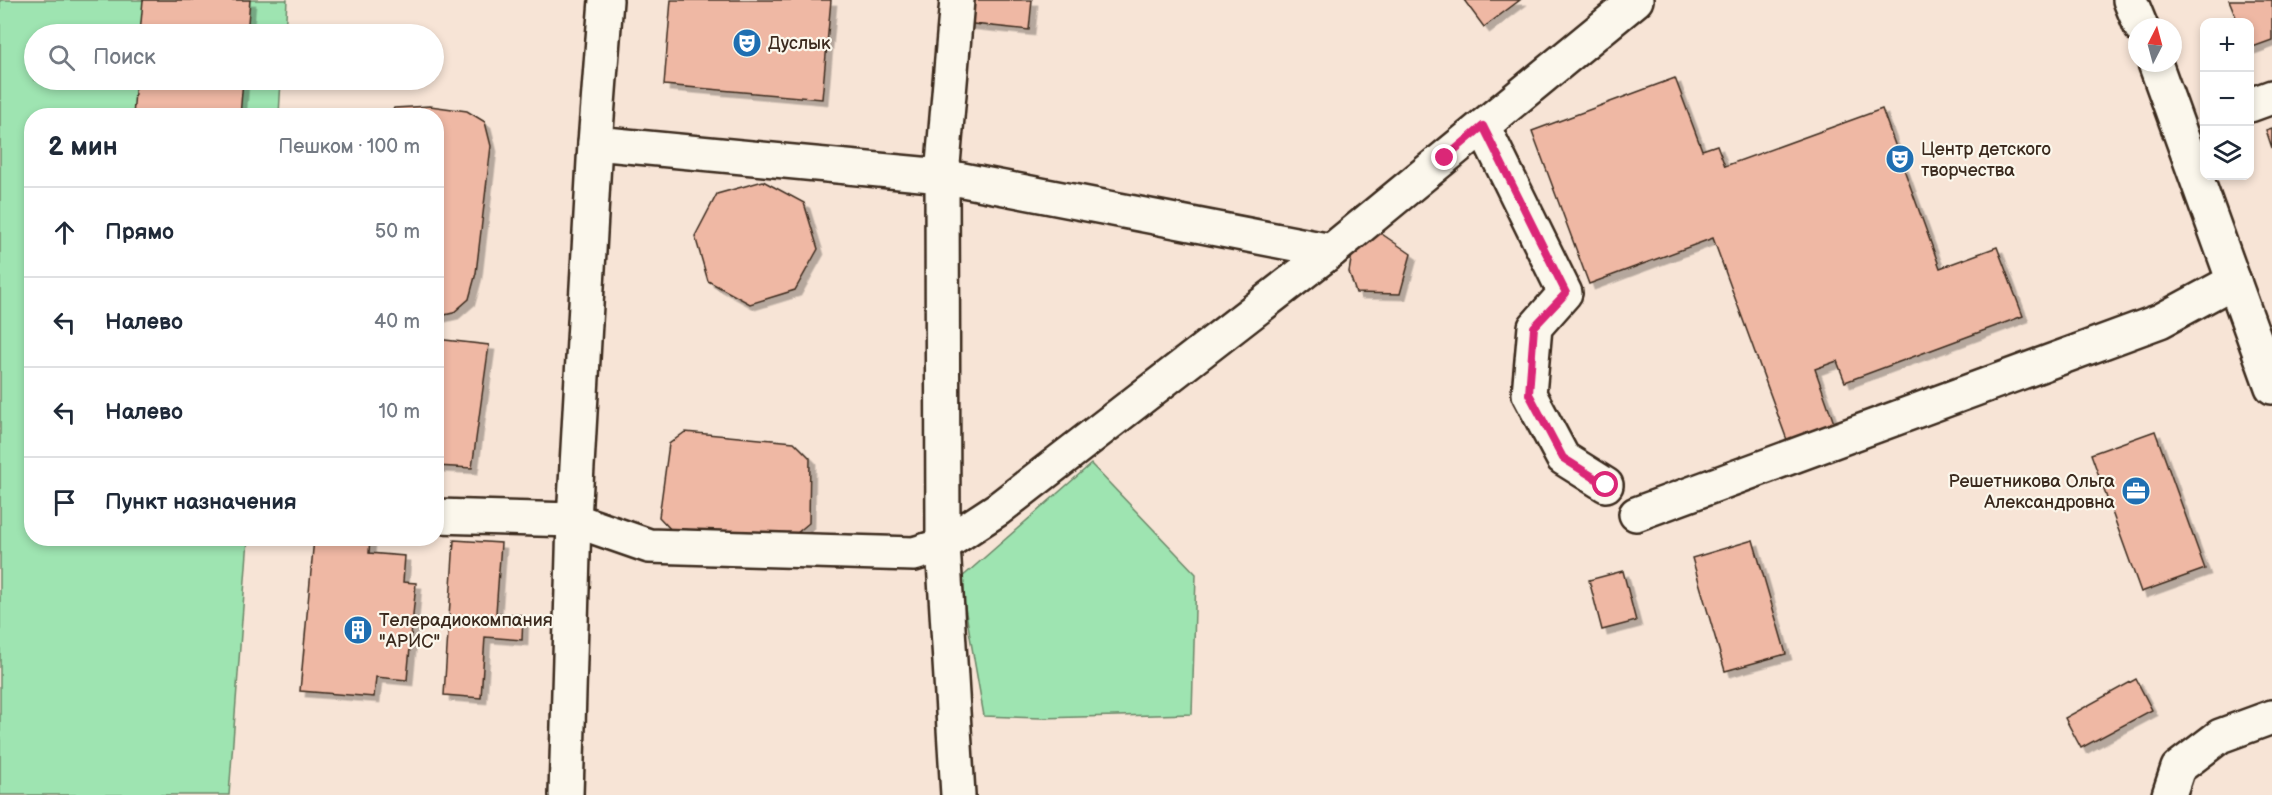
<!DOCTYPE html>
<html lang="ru">
<head>
<meta charset="utf-8">
<style>
  body { margin:0; font-family:"Balsamiq Sans",sans-serif; background:#f2f2f3; color:#1f2937 }
  .controls { position:absolute; right:18px; top:18px; display:grid; overflow:hidden; border-radius:12px; box-shadow:0 3px 9px #0003 }
  .controls button { width:54px; height:54px; display:grid; place-items:center; padding:0; border:0; border-bottom:2px solid #e0e1e3; background:#fff; color:#1f2937; font:30px sans-serif }
  .compass { position:absolute; left:2128px; top:18px; width:54px; height:54px; border-radius:50%; background:#fff; box-shadow:0 3px 9px #0003; rotate:6deg }
  .stop { position:absolute; width:18px; height:18px; margin:-14px; border:4px solid #db2777; border-radius:50%; background:#fff }
  .stop.end { background:#db2777; border-color:#fff; box-shadow:0 2px 6px #0008 }
  .list { margin:0; padding:0; list-style:none }
  h2 { display:flex; justify-content:space-between; align-items:center; height:78px; margin:0; padding:0 24px; font-size:26px }
  h2 small { font-size:20px; font-weight:400; color:#747a83 }
  .list li { display:grid; grid-template-columns:39px 1fr auto; gap:18px; align-items:center; box-sizing:border-box; height:90px; padding:0 24px; border-top:2px solid #e0e1e3 }
  .list b { display:block; font-size:22px; white-space:nowrap }
  .list em { font-size:20px; font-style:normal; color:#747a83 }
  .icon { flex:none; width:33px; height:33px; fill:none; stroke:currentColor; stroke-width:2; stroke-linecap:round; stroke-linejoin:round }
  .map { position:relative; flex:none; width:2272px; height:795px; overflow:hidden }
  .search { position:absolute; background:#fff; box-shadow:0 3px 9px #0003; left:24px; top:24px; width:420px; height:66px; display:flex; align-items:center; gap:15px; box-sizing:border-box; padding:0 21px; border-radius:33px; color:#747a83; font-size:22px }
  .panel { position:absolute; background:#fff; box-shadow:0 3px 9px #0003; left:24px; top:108px; width:420px; height:438px; border-radius:24px }
  .map>svg:first-child { display:block }
</style>
</head>
<body>
<div class="map">
<svg width="2272" height="795" viewBox="0 0 2272 795">
  <defs>
    <filter id="shadow"><feDropShadow dx="5.5" dy="5.5" stdDeviation="0" flood-color="#0004"/></filter>
  </defs>
  <rect width="100%" height="100%" fill="#f7e4d6"/>
  <filter id="ink" filterUnits="userSpaceOnUse"><feTurbulence type="fractalNoise" baseFrequency=".0167" numOctaves="2"/><feDisplacementMap in="SourceGraphic" scale="12" xChannelSelector="R" yChannelSelector="G"/><feConvolveMatrix kernelMatrix="1 2 1 2 8 2 1 2 1" color-interpolation-filters="sRGB"/></filter>
  <g filter="url(#ink)">
    <!-- green -->
    <g fill="#9ee4b1" stroke="#6c8768" stroke-width="1.5">
      <path d="M 0,0 L 287,0 L 285,34 L 34,34 L 34,80 L 281,80 L 279,115 L 32,116 L 32,538 L 248,539 L 229,795 L 0,795 Z"/>
      <path d="M 1091,464 L 1196,574 L 1192,714 L 1041,718 L 984,716 L 960,579 Z"/>
    </g>
    <!-- building -->
    <g fill="#efb8a4" stroke="#3b2a1e" stroke-width="1.5" filter="url(#shadow)">
      <path d="M 143,0 L 250,0 L 247,34 L 140,34 Z"/>
      <path d="M 671,0 L 831,0 L 822,99 L 664,85 Z"/>
      <path d="M 967,0 L 1032,0 L 1029,30 L 964,23 Z"/>
      <path d="M 1464,0 L 1520,0 L 1484,27 Z"/>
      <path d="M 2229,0 L 2272,0 L 2272,40 L 2250,48 L 2250,22 L 2238,22 Z"/>
      <path d="M 1675,78 L 1702,150 L 1717,145 L 1725,166 L 1882,109 L 1940,268 L 1997,247 L 2023,316 L 1845,382 L 1837,361 L 1815,369 L 1834,423 L 1787,440 L 1713,238 L 1589,284 L 1532,131 Z"/>
      <path d="M 136,80 L 243,80 L 240,116 L 133,116 Z"/>
      <path d="M 430,106 L 467,111 L 485,122 L 491,146 L 476,273 L 469,299 L 453,313 L 436,317 L 436,116 L 390,116 L 394,108 Z"/>
      <path d="M 2272,128 L 2272,148 L 2266,130 Z"/>
      <path d="M 763,181 L 804,203 L 818,249 L 795,290 L 750,304 L 708,281 L 695,236 L 717,194 Z"/>
      <path d="M 1376,230 L 1411,254 L 1400,294 L 1356,293 L 1349,272 L 1353,248 Z"/>
      <path d="M 436,339 L 489,345 L 472,468 L 436,466 Z"/>
      <path d="M 2155,431 L 2205,569 L 2141,592 L 2091,454 Z"/>
      <path d="M 685,432 L 794,442 L 810,458 L 809,523 L 785,543 L 675,534 L 659,517 L 669,444 Z"/>
      <path d="M 314,538 L 370,538 L 369,553 L 405,556 L 403,582 L 416,583 L 407,680 L 376,677 L 374,697 L 300,691 Z"/>
      <path d="M 454,540 L 501,543 L 496,613 L 523,615 L 522,640 L 485,637 L 481,698 L 444,695 Z"/>
      <path d="M 1753,540 L 1786,654 L 1725,671 L 1692,558 Z"/>
      <path d="M 1623,571 L 1636,621 L 1602,630 L 1589,580 Z"/>
      <path d="M 2136,679 L 2152,710 L 2081,748 L 2065,718 Z"/>
    </g>
    <g fill="none" stroke-linecap="round" stroke-linejoin="round">
      <!-- minor casing -->
      <g stroke="#3b2a1e" stroke-width="38">
        <g id="minor">
          <path d="M 606,0 L 595,143 L 942,176 L 957,0"/>
          <path d="M 2130,0 L 2141,27"/>
          <path d="M 2155,63 L 2272,387"/>
          <path d="M 2250,105 L 2272,97"/>
          <path d="M 1483,126 L 1565,293 L 1535,327 L 1529,394 L 1563,458 L 1606,485"/>
          <path d="M 1636,514 L 2160,321 L 2234,281"/>
          <path d="M 436,516 L 574,520 L 649,546 L 914,554 L 943,545 L 998,509 L 1331,251 L 1636,0"/>
          <path d="M 566,795 L 574,520 L 595,143"/>
          <path d="M 958,795 L 943,545 L 942,176 L 1331,251"/>
          <path d="M 2169,795 L 2178,768 L 2220,736 L 2272,717"/>
        </g>
      </g>
      <!-- minor -->
      <use href="#minor" stroke="#fbf7ec" stroke-width="33"/>
    </g>
  </g>
  <g fill="none" stroke-linecap="round" stroke-linejoin="round" filter="url(#ink)">
    <!-- route -->
    <path stroke="#db2777" stroke-width="8" d="M 1445,158 L 1483,126 L 1566,293 L 1534,327 L 1529,394 L 1563,458 L 1606,485"/>
  </g>
  <!-- icons -->
  <defs>
    <g id="theatre-disc" transform="scale(1.5)"><circle r="9.5" fill="#1f6fb2" stroke="#fbf7ec"/><path d="M-5-5.5Q0-4 5-5.5V0Q5 5 0 6Q-5 5-5 0ZM-3.3-2.5H-1v1.5H-3.3ZM1-2.5H3.3v1.5H1ZM-2.8 1Q0 5.5 2.8 1Z" fill="#fff"/></g>
    <g id="office-disc" transform="scale(1.5)"><circle r="9.5" fill="#1f6fb2" stroke="#fbf7ec"/><path d="M-6-3h4V-5.5h4V-3h4V5H-6ZM-1-4.5V-3h2v-1.5ZM-6 0V1H6V0Z" fill="#fff"/></g>
    <g id="building-disc" transform="scale(1.5)"><circle r="9.5" fill="#1f6fb2" stroke="#fbf7ec"/><path d="M-4-6H4V6H1V3H-1V6H-4ZM-2.5-4.3h1.7v1.8h-1.7ZM.8-4.3h1.7v1.8H.8ZM-2.5-1h1.7V.8h-1.7ZM.8-1h1.7V.8H.8Z" fill="#fff"/></g>
  </defs>
  <g fill-rule="evenodd">
    <use href="#theatre-disc" x="747" y="43"/>
    <use href="#theatre-disc" x="1900" y="159"/>
    <use href="#office-disc" x="2136" y="491"/>
    <use href="#building-disc" x="358" y="630"/>
  </g>
  <g text-anchor="middle" stroke-width="4.5" stroke-linejoin="round" paint-order="stroke">
    <!-- poi labels -->
    <g font-size="18" fill="#3b2a1e" stroke="#fbf7ec" text-anchor="start">
      <text x="768" y="49">Дуслык</text>
      <text x="1921" y="155">Центр детского<tspan x="1921" dy="21">творчества</tspan></text>
      <text x="2115" y="487" text-anchor="end">Решетникова Ольга<tspan x="2115" dy="21">Александровна</tspan></text>
      <text x="379" y="626">Телерадиокомпания<tspan x="379" dy="21">"АРИС"</tspan></text>
    </g>
  </g>
</svg>
<div class="controls">
<button>+</button>
<button>−</button>
<button><svg class="icon" aria-label="layers" viewBox="0 0 24 24"><path d="M12 4l9 5-9 5-9-5zM3 14l9 5 9-5"/></svg></button>
</div>
<svg class="compass" viewBox="-18 -18 36 36"><path d="M0-13l5 13h-10z" fill="#e53935"/><path d="M0 13l5-13h-10z" fill="#747a83"/></svg>
<div class="stop" style="left:1606px;top:485px"></div>
<div class="stop end" style="left:1445px;top:158px"></div>
<div class="search"><svg class="icon" aria-label="search" viewBox="0 0 24 24"><circle cx="10" cy="10" r="6"/><path d="M15 15l6 6"/></svg>Поиск</div>
<section class="panel">
<h2>2 мин<small>Пешком · 100 m</small></h2>
<ul class="list">
<li><svg class="icon" aria-label="ahead" viewBox="0 0 24 24"><path d="M12 20V5M6 11l6-6 6 6"/></svg><div><b>Прямо</b></div><em>50 m</em></li>
<li><svg class="icon" aria-label="left" viewBox="0 0 24 24"><path d="M17 20v-9H6M10 6l-5 5 5 5"/></svg><div><b>Налево</b></div><em>40 m</em></li>
<li><svg class="icon" aria-label="left" viewBox="0 0 24 24"><path d="M17 20v-9H6M10 6l-5 5 5 5"/></svg><div><b>Налево</b></div><em>10 m</em></li>
<li><svg class="icon" aria-label="arrive" viewBox="0 0 24 24"><path d="M6 21V4h12l-3 4 3 4H6"/></svg><div><b>Пункт назначения</b></div></li>
</ul>
</section>
</div>
</body>
</html>
